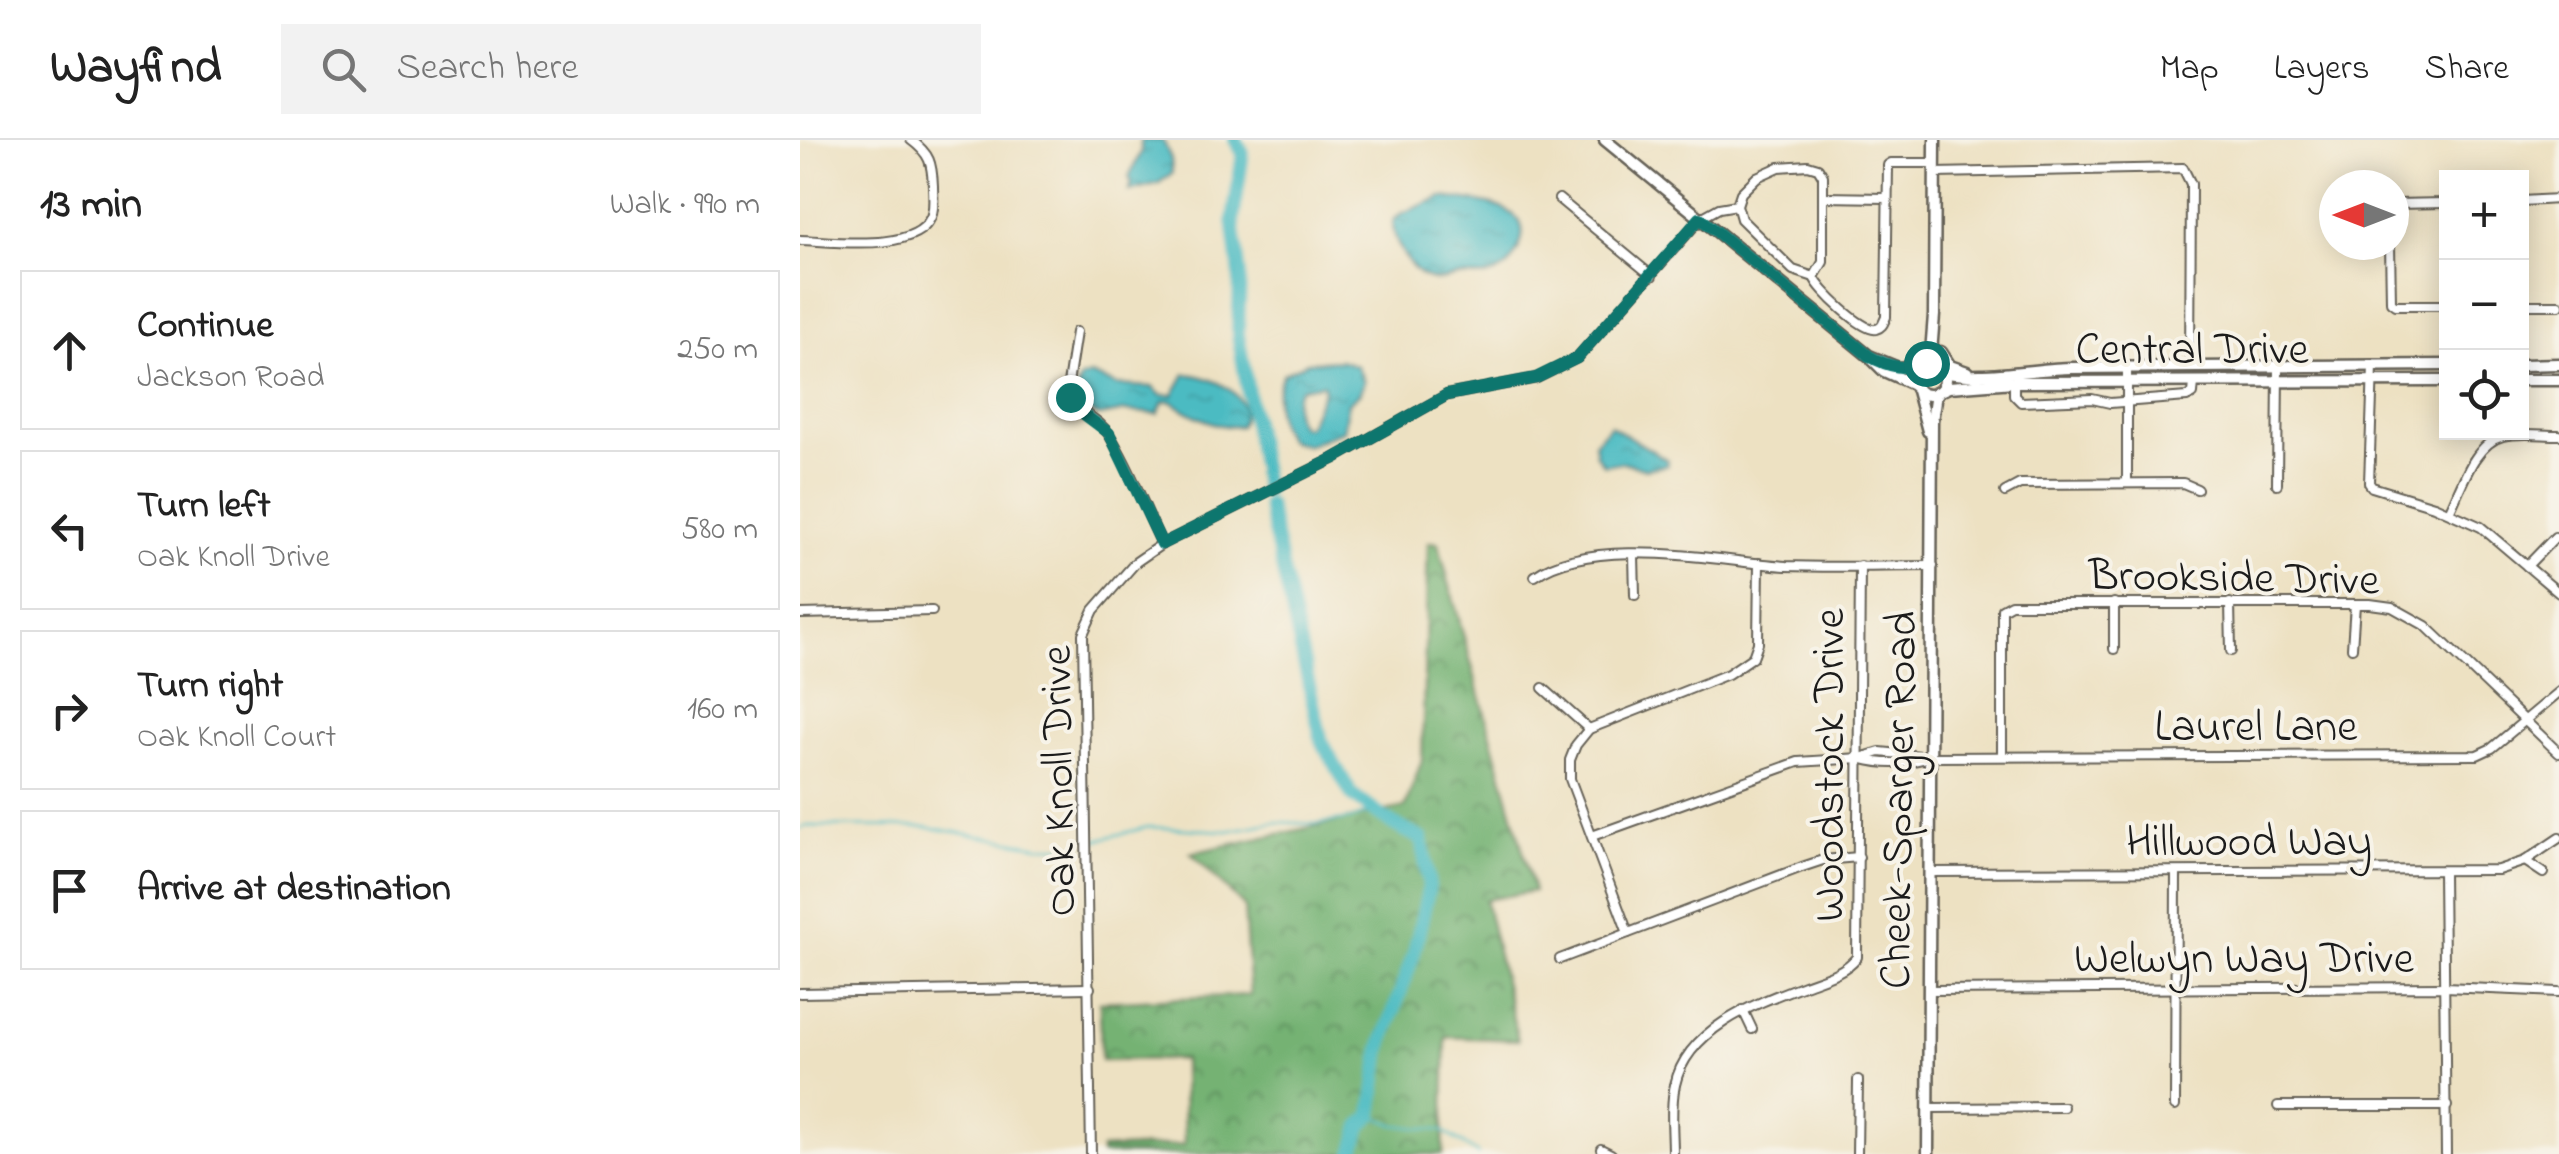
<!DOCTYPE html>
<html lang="en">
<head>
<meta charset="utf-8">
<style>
  body { margin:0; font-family:"Indie Flower",sans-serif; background:#f2f2f2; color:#222 }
  .controls { position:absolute; right:30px; top:30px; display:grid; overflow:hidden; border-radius:0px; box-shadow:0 5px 25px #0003 }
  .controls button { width:90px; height:90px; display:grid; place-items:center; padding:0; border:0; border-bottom:2px solid #e0e0e0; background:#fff; color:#222; font:50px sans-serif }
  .compass { position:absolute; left:1519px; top:30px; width:90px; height:90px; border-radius:50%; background:#fff; box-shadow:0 5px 25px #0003; rotate:270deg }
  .stop { position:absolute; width:30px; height:30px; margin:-22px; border:8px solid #0f766e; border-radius:50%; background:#fff }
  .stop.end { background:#0f766e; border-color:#fff; box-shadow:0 2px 10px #0008 }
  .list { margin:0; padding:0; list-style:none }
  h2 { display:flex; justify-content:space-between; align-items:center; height:130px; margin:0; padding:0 40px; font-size:42px }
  h2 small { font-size:32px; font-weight:400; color:#767676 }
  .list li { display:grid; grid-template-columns:65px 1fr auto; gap:30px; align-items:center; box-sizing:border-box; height:160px; margin:0 20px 20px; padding:0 20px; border:2px solid #e0e0e0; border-radius:0px }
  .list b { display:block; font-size:38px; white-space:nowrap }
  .list p { margin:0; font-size:32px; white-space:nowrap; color:#767676 }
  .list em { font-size:32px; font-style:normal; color:#767676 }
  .icon { flex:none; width:55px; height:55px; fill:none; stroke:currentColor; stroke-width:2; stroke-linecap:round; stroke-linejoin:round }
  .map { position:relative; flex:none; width:1759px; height:1014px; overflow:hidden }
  header { display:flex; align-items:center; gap:60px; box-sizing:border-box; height:140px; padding:0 50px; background:#fff; border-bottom:2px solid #e0e0e0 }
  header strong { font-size:48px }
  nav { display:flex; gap:55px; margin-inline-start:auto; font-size:35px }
  .search { width:700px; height:90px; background:#f2f2f2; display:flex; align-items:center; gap:25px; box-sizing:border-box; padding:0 35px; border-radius:0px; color:#767676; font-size:38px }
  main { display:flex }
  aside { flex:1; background:#fff }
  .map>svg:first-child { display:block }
</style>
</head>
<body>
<header>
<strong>Wayfind</strong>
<div class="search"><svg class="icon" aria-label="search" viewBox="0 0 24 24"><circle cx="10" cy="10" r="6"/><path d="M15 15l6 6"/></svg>Search here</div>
<nav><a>Map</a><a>Layers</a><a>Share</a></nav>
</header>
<main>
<aside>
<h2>13 min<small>Walk · 990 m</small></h2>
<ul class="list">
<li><svg class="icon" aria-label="ahead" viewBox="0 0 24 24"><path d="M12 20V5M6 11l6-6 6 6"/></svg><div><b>Continue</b><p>Jackson Road</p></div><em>250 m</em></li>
<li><svg class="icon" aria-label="left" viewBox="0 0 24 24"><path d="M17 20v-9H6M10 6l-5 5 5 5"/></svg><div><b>Turn left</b><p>Oak Knoll Drive</p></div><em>580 m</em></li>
<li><svg class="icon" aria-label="right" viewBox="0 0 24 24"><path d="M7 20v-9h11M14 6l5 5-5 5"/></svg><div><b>Turn right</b><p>Oak Knoll Court</p></div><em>160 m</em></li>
<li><svg class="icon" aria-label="arrive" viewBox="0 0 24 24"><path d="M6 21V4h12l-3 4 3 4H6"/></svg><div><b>Arrive at destination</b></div></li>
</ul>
</aside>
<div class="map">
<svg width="1759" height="1014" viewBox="0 0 1759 1014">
  <defs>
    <pattern id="forest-crowns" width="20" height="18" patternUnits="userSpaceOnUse" patternTransform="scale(2.5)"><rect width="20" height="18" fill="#74b273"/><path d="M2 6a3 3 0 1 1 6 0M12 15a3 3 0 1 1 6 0" fill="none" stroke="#5e905e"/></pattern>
    <pattern id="water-ripples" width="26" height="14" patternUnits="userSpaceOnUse" patternTransform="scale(2.5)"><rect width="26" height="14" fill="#4cbbc2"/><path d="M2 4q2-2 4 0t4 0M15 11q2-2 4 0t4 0" fill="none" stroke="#42a0a6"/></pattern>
  </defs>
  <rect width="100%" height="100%" fill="#f7f3e8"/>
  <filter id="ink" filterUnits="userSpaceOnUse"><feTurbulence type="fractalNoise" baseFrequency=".01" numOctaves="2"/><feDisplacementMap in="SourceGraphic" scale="20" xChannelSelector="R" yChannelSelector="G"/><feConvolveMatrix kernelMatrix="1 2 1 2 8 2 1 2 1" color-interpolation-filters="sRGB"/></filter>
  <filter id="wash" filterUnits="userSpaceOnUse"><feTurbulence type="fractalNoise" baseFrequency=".0048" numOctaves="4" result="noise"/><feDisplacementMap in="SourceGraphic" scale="40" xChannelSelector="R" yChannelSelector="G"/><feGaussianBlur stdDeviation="2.25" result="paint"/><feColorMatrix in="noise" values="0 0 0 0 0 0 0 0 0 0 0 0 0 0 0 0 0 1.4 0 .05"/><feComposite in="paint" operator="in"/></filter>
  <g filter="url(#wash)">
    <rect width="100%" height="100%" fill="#ede1c2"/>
    <!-- forest -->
    <path fill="url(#forest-crowns)" stroke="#486748" stroke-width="2.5" d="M 628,402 L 638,403 L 734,751 L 685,760 L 718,900 L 646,897 L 643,1014 L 301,1014 L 301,1009 L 384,1005 L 383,919 L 301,920 L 300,862 L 450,855 L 444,766 L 391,713 L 605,667 L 622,620 Z"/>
    <!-- water -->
    <g fill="url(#water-ripples)" stroke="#346c6f" stroke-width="2.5" fill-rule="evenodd">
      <path d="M 341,0 L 363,0 L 371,19 L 372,33 L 359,43 L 329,51 L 332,43 L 329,37 L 341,12 Z"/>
      <path d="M 642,57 C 670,61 739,63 719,107 C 716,114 711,121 707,127 C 691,139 679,137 661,136 C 651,136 641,143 630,139 C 611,134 592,100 593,81 L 600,74 Z"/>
      <path d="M 540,220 L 557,226 L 564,241 L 560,253 L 548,263 L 543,290 L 508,305 L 489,301 C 473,281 473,256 483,234 L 508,222 ZM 523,244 L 524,250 L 508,286 L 502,287 C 493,277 492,258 501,248 Z"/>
      <path d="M 385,234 C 409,235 457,254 440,286 C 420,290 387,273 371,261 L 363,262 L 358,274 L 325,271 L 300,276 C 283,271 271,255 281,238 L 291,235 L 316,245 L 352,247 L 361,255 L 373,255 Z"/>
      <path d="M 810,285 L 867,320 L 867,325 L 846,329 L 823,322 L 804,325 L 796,315 L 794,303 Z"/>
    </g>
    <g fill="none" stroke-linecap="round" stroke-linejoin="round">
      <!-- stream -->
      <g stroke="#4cbbc2" stroke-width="2.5">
        <path d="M 0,689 L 4,686 L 125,687 L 239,706 L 282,707"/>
        <path d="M 293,701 L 348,687 L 427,691 L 476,682 L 516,684 L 551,679 L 574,671"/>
        <path d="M 572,975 L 595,985 L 643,991 L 678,1014"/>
      </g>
      <!-- river -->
      <g stroke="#4cbbc2" stroke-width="14">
        <path d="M 435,0 L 443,13 L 433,80 L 440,136 L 438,194 L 465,350"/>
        <path d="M 468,365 L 522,602 L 552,655 L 591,683 L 622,699 L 629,746 L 614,813 L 581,908 L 572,975 L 561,986 L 553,1014"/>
      </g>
    </g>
  </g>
  <g filter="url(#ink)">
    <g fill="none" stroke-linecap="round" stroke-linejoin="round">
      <!-- street casing -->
      <g stroke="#656156" stroke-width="12">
        <g id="street">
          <path d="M 1008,25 L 1018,28 L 1023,36 L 1023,122 L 1014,137 L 993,130 L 941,79 L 937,65 L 941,53 L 957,37 L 979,27 Z"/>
          <path d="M 1135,33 L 1383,28 L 1391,44 L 1390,227"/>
          <path d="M 1023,57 L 1087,58"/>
          <path d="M 759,59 L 852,136"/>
          <path d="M 1722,61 L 1759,59"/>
          <path d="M 1594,64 L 1646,63"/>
          <path d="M 0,100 C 33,101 116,113 131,77 C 135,68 133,55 133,46 C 132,23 130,14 111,0"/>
          <path d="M 1590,105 L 1591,162 L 1595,165 L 1646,165"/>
          <path d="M 1014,137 C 1018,149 1063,192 1076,189 C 1083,187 1083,183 1086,177 L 1088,25 L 1091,23 L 1135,23"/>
          <path d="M 1722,165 L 1759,165"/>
          <path d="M 276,192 L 267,250 C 276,274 298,276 310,296 C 331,329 345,369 362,404"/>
          <path d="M 1573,226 L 1569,343 L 1572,347 L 1634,366 L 1681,387 L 1759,453"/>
          <path d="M 1327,228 L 1327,343"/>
          <path d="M 1214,242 L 1214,255 L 1221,262 L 1292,259 L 1310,263 L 1387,257 L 1393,254 L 1394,242"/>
          <path d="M 1477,344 L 1478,228"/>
          <path d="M 1205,352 L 1220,344 L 1383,343 L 1397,349"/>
          <path d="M 1649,372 C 1661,348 1674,303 1703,296 C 1720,292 1741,295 1759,295"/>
          <path d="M 834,415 L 835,455"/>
          <path d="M 1727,426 L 1755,397"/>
          <path d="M 735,436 C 794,395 917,421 986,426 C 1035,428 1084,426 1133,426"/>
          <path d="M 1314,463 L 1314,509"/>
          <path d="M 1430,463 L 1431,511"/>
          <path d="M 0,474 L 132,471"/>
          <path d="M 1552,508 L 1555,464"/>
          <path d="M 743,548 L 789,589"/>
          <path d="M 1202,616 L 1202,469 L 1211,464 L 1570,464 L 1592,467 L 1626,486 L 1759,613"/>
          <path d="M 1062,619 C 1085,625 1104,624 1127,618"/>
          <path d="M 792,696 L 998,622 L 1060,618 L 1080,612 L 1131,617 L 1677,615 L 1692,608 L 1759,552"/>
          <path d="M 1725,721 L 1743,733"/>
          <path d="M 1129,732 L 1698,730 L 1725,721 L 1759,698"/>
          <path d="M 1643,732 L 1646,1014"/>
          <path d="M 828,793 L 770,639 L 770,620 L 776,605 L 789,589 L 928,534 L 953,517 L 958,503 L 959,423"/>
          <path d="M 760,819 L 1002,727 L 1023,720 L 1059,717"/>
          <path d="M 1129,850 L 1645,847 L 1759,852"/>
          <path d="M 0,853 L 290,848"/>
          <path d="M 943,870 L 952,889"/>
          <path d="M 1375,966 L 1376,732"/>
          <path d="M 1478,966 L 1647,966"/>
          <path d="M 1128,968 L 1263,967"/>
          <path d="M 801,1009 L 811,1014"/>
          <path d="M 291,1014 L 283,494 L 294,470 L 336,422 L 362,404 L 533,319 L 647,255 L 737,238 L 777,218 L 901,78 L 919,68 L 937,65"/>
          <path d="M 873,1014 C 873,992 870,966 875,945 C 887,888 957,863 1004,845 C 1023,838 1044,833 1057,817 L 1060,426"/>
          <path d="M 1057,1014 L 1058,940"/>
        </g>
      </g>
      <!-- secondary casing -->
      <g stroke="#656156" stroke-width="15">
        <g id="secondary">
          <path d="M 805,0 L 1069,216 L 1098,228 L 1120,226"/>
          <path d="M 1141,212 L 1150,226 L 1167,232"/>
          <path d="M 1073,220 L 1084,231 L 1115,245"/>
          <circle cx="1129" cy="239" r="16"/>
          <path d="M 1122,224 L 1131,213 L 1134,175 L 1135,0"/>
          <path d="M 1722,225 L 1759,224"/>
          <path d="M 1143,231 C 1167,242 1240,228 1271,228 C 1396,226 1521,227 1646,225"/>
          <path d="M 1722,240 L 1759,240"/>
          <path d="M 1116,247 L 1128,291"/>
          <path d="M 1138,252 L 1149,247 L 1214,242 L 1646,241"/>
          <path d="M 1128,1014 L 1132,281 L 1136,253"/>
        </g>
      </g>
      <!-- street -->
      <use href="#street" stroke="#fff" stroke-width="8"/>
      <!-- secondary -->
      <use href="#secondary" stroke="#fff" stroke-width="10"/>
    </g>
  </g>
  <g fill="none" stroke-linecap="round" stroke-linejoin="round" filter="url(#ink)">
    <!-- route -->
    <path stroke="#0f766e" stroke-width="12" d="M 270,257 L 277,269 L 309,293 L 362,404 L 533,319 L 647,255 L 736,238 L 777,218 L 900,78 L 1069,216 C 1089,227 1105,231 1126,223"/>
  </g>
  <g text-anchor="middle" stroke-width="8" stroke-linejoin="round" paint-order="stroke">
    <!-- street labels -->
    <g font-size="45" fill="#1c1c1c" stroke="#f7f3e8">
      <text x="1392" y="223">Central Drive</text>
      <text transform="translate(1434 435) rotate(1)" y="16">Brookside Drive</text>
      <text x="1456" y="600">Laurel Lane</text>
      <text transform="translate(1027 625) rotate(-90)" y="16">Woodstock Drive</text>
      <text transform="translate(256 641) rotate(-91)" y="16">Oak Knoll Drive</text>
      <text transform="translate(1096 660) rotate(-89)" y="16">Cheek-Sparger Road</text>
      <text x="1449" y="715">Hillwood Way</text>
      <text x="1444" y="832">Welwyn Way Drive</text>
    </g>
  </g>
</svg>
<div class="controls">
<button>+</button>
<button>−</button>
<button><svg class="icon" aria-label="locate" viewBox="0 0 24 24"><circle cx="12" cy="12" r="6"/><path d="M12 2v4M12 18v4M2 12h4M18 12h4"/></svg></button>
</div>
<svg class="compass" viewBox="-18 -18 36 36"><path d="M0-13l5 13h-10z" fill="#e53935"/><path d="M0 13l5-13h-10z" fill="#767676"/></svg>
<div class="stop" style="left:1126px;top:223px"></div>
<div class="stop end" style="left:270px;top:257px"></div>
</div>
</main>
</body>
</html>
